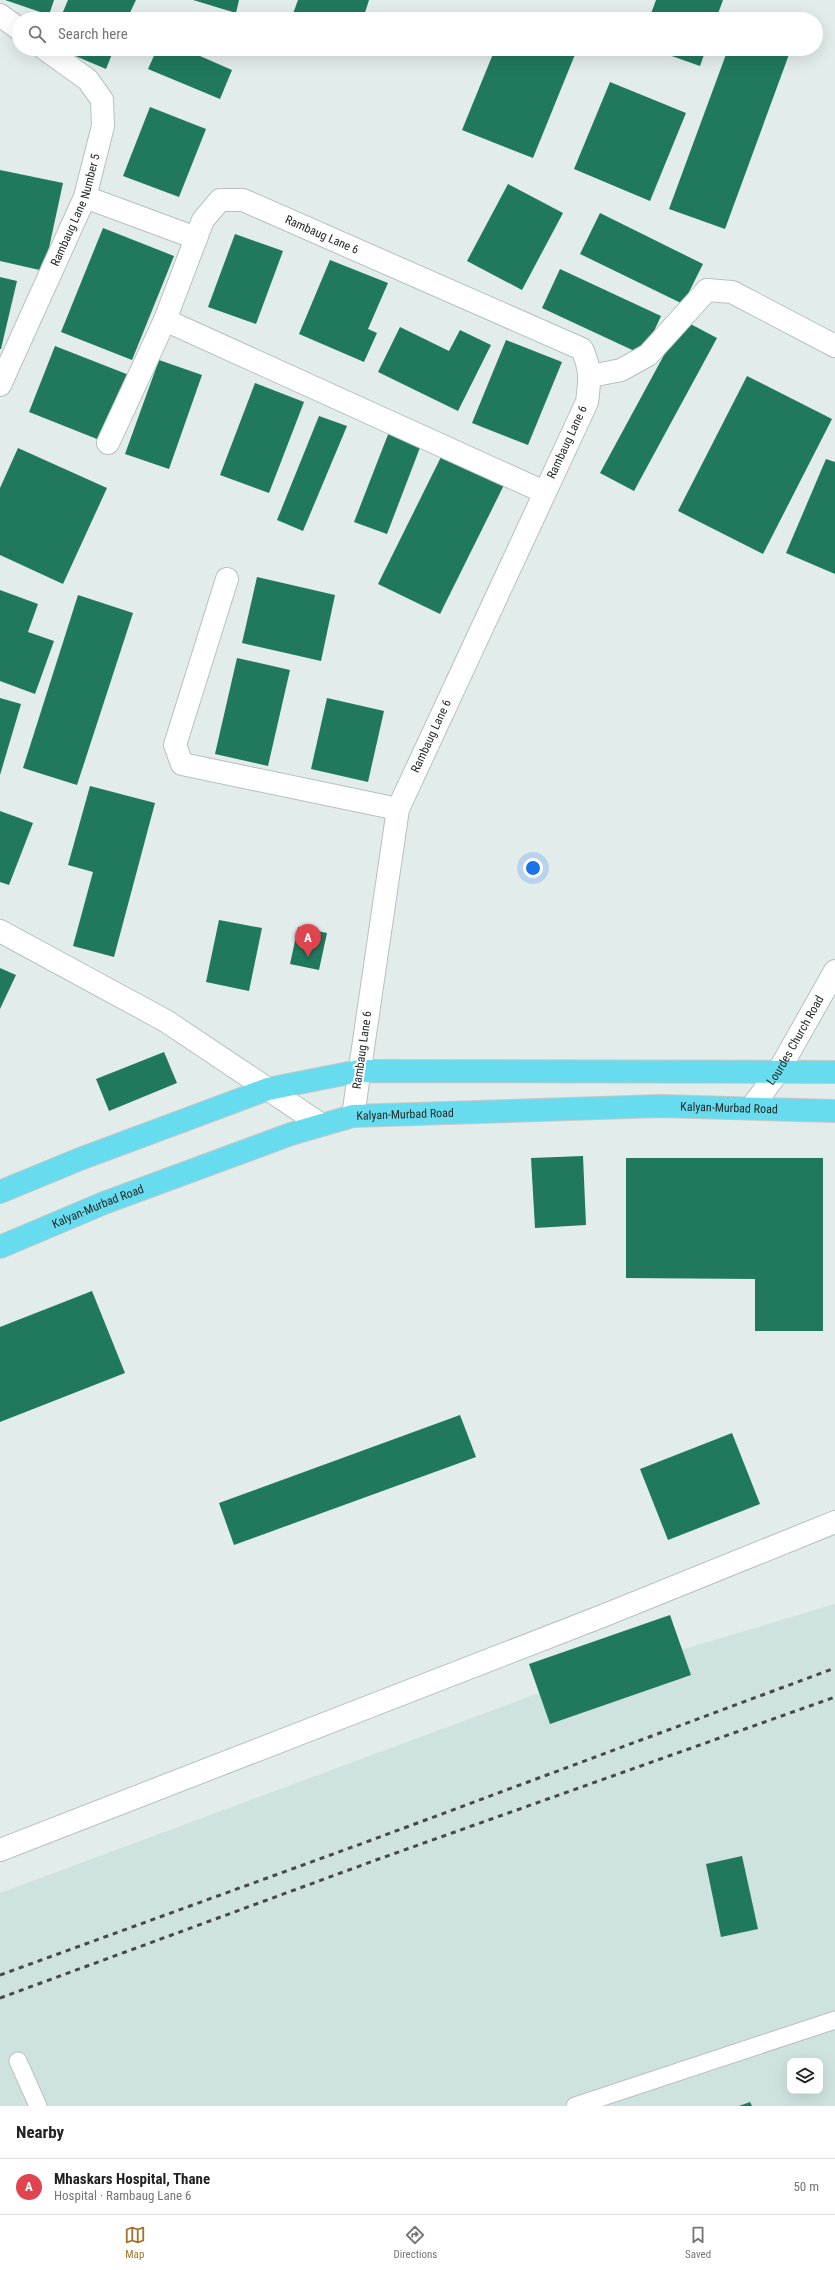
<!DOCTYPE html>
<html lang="en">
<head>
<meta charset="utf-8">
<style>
  body { margin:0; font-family:"Roboto Condensed",sans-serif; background:#f6f6f6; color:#222 }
  .controls { position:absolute; right:12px; bottom:12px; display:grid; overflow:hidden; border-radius:8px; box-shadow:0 4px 16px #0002 }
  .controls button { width:36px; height:36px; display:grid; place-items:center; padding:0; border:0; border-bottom:1px solid #e0e0e0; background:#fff; color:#222; font:20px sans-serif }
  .you { position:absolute; left:533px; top:868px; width:14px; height:14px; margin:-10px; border:3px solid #fff; border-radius:50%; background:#1a73e8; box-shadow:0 0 0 6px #1a73e833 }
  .badge { display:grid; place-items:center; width:26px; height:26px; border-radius:50%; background:#a37327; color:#fff; font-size:13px; font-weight:700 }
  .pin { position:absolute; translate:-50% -33px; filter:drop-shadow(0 1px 2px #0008) }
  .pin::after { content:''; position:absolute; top:21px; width:14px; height:12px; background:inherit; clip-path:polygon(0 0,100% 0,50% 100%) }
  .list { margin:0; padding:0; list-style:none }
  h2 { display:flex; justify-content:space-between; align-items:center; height:52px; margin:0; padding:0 16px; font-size:17px }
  h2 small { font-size:13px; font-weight:400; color:#767676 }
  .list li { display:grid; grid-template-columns:26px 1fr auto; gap:12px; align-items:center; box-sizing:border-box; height:56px; padding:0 16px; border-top:1px solid #e0e0e0 }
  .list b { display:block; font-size:15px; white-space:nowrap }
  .list p { margin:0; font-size:13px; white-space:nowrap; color:#767676 }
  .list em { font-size:13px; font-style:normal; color:#767676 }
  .icon { flex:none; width:22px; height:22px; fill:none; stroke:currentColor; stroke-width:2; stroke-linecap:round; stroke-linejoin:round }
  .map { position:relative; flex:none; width:835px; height:2106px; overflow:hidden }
  .search { position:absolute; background:#fff; box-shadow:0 4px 16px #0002; left:12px; right:12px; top:12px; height:44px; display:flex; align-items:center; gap:10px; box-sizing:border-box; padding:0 14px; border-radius:22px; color:#767676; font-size:15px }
  .sheet { height:108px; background:#fff }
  nav { display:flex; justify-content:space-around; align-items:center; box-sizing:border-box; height:56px; border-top:1px solid #e0e0e0; background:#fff; font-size:11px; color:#767676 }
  nav a { display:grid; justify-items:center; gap:2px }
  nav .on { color:#a37327 }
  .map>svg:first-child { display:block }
</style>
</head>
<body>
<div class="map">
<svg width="835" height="2106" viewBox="0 0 835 2106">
  <rect width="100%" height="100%" fill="#e2eceb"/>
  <!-- built -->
  <path fill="#cee2e0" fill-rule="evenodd" d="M 835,1604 L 835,2106 L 0,2106 L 0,1893 L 550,1689 ZM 790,2061 L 820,2061 L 820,2091 L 790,2091 Z"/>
  <!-- building -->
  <g fill="#20795d">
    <path d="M 5,0 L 54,0 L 49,15 Z"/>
    <path d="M 68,0 L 136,0 L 127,19 L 60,19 Z"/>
    <path d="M 193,0 L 239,0 L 236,13 Z"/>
    <path d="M 298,0 L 369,0 L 363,19 L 291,19 Z"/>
    <path d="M 656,0 L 723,0 L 716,19 L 649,19 Z"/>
    <path d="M 741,12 L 759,19 L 739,19 Z"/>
    <path d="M 59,49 L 114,49 L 106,69 Z"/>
    <path d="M 157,49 L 184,49 L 232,70 L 220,99 L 148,69 Z"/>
    <path d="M 495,49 L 569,49 L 576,52 L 533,158 L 462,130 Z"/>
    <path d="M 652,49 L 706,49 L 700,66 Z"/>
    <path d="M 728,49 L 791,49 L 725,229 L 669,209 Z"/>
    <path d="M 610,82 L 686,113 L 650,201 L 574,169 Z"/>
    <path d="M 150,107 L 206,129 L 179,197 L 123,176 Z"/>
    <path d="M 0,170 L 63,183 L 44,271 L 0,261 Z"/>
    <path d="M 508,184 L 563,213 L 522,290 L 467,261 Z"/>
    <path d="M 600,213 L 703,264 L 683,304 L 580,254 Z"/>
    <path d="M 103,228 L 174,256 L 132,360 L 61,332 Z"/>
    <path d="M 235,234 L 283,251 L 256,324 L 208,307 Z"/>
    <path d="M 330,260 L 388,283 L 368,329 L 377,333 L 364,362 L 299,334 Z"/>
    <path d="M 560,269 L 661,316 L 643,355 L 542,308 Z"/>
    <path d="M 0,277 L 17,281 L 1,349 L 0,349 Z"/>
    <path d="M 683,320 L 717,338 L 634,491 L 600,473 Z"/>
    <path d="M 400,327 L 449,351 L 460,330 L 491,345 L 458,411 L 378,372 Z"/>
    <path d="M 506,340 L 562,362 L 528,445 L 472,423 Z"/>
    <path d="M 55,346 L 129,375 L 102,441 L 29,412 Z"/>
    <path d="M 159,360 L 202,375 L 169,469 L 125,454 Z"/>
    <path d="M 747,376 L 832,419 L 763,554 L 678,511 Z"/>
    <path d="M 255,383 L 304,402 L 269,493 L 220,475 Z"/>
    <path d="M 319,416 L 347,426 L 303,531 L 277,520 Z"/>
    <path d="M 389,432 L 421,445 L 387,534 L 354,522 Z"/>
    <path d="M 18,448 L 107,488 L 63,584 L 0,555 L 0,488 Z"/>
    <path d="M 442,455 L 504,485 L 440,614 L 378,584 Z"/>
    <path d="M 826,459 L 835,462 L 835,574 L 786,553 Z"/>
    <path d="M 257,577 L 335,595 L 321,661 L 242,643 Z"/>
    <path d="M 0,590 L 38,604 L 28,632 L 54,641 L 35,694 L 0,681 Z"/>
    <path d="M 78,595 L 133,613 L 77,785 L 23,768 Z"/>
    <path d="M 237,658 L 290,670 L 268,766 L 215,754 Z"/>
    <path d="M 0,698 L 21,704 L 0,775 Z"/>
    <path d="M 327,698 L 384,711 L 368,782 L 311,769 Z"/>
    <path d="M 90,786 L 155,803 L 114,957 L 73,946 L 93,872 L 68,865 Z"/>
    <path d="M 0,811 L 33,823 L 9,885 L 0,882 Z"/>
    <path d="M 219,920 L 262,928 L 249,991 L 206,982 Z"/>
    <path d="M 298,927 L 327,933 L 319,970 L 290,964 Z"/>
    <path d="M 0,968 L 16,975 L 0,1009 Z"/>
    <path d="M 164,1052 L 177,1083 L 109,1111 L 96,1079 Z"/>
    <path d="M 583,1156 L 586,1225 L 535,1228 L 531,1158 Z"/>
    <path d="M 626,1158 L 823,1158 L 823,1331 L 755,1331 L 755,1279 L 626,1278 Z"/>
    <path d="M 92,1291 L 125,1373 L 0,1422 L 0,1327 Z"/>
    <path d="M 460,1415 L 476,1457 L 234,1545 L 219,1503 Z"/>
    <path d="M 732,1433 L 760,1504 L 668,1540 L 640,1469 Z"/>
    <path d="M 670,1615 L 691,1675 L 550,1724 L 529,1664 Z"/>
    <path d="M 742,1856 L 758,1929 L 721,1937 L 706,1864 Z"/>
    <path d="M 750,2102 L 752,2106 L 739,2106 Z"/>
  </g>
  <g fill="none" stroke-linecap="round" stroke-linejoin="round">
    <!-- lane casing -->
    <g stroke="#b7c0bf" stroke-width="19">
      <g id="lane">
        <path d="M 18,2061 L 38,2106"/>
        <path d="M 575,2106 L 835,2020"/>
      </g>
    </g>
    <!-- street casing -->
    <g stroke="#b7c0bf" stroke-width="24">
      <g id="street">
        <path d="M 0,15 L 19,29"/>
        <path d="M 85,197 L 196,238"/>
        <path d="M 165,320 L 544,492"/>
        <path d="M 591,376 L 621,370 L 648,355 L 707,290 L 732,292 L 835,346"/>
        <path id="s1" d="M 0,385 L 85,197 L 103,126 L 102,100 L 88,80 L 45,49"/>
        <path id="s2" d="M 108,443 L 165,320 L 203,220 L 220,200 L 243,200 L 582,349 C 591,369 590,380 587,402 L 398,809 L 353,1116"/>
        <path d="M 227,579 L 175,745 L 182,764 L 398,809"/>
        <path d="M 0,931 L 166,1021 L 320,1124"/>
        <path id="s3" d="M 751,1108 L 778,1072 L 835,971"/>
        <path d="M 0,1850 L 605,1615 L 835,1522"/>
      </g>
    </g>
    <!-- primary casing -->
    <g stroke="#c7c7c7" stroke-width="24">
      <g id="primary">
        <path d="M 0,1192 L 80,1159 L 268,1089 L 359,1071 L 835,1072"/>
        <path id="s4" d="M 0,1247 L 104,1203 L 291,1134 L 353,1116 L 661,1106 L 835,1111"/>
      </g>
    </g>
    <!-- lane -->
    <use href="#lane" stroke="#fff" stroke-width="17"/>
    <!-- street -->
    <use href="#street" stroke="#fff" stroke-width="22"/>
    <!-- primary -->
    <use href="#primary" stroke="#66dcee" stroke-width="22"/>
    <!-- rail -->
    <g stroke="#454949" stroke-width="3" stroke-dasharray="5 5" stroke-linecap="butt">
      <path d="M 0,1975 L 369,1841 L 835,1668"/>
      <path d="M 0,1998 L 376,1860 L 835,1697"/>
    </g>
  </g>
  <g text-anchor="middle" stroke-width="4" stroke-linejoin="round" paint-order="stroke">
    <!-- street labels -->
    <g font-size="12" fill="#262929" stroke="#fff">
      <text dy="4" stroke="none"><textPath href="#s1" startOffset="191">Rambaug Lane Number 5</textPath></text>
      <text dy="4" stroke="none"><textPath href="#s2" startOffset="378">Rambaug Lane 6</textPath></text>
      <text transform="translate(567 442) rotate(-65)" y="4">Rambaug Lane 6</text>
      <text transform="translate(431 736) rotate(-65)" y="4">Rambaug Lane 6</text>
      <text dy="4" stroke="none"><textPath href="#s3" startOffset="81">Lourdes Church Road</textPath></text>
      <text transform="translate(362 1050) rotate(-82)" y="4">Rambaug Lane 6</text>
      <text dy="4" stroke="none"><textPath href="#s4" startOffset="753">Kalyan-Murbad Road</textPath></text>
      <text dy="4" stroke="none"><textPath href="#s4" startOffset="429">Kalyan-Murbad Road</textPath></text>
      <text dy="4" stroke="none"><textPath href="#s4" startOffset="106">Kalyan-Murbad Road</textPath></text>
    </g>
  </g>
</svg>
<div class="controls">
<button><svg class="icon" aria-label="layers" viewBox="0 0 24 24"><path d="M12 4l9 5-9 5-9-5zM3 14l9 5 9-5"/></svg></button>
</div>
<div class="you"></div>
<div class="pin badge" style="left:308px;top:957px;background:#e0444e">A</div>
<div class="search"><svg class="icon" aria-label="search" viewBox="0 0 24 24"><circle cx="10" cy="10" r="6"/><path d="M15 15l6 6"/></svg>Search here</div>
</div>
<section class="sheet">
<h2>Nearby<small></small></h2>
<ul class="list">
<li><span class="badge" style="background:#e0444e">A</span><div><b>Mhaskars Hospital, Thane</b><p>Hospital · Rambaug Lane 6</p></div><em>50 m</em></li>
</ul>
</section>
<nav>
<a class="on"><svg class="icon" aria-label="map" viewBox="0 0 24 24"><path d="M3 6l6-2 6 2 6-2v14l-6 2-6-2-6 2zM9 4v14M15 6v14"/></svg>Map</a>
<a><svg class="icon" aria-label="directions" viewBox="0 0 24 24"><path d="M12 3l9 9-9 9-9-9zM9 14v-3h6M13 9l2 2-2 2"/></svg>Directions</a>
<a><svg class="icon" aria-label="saved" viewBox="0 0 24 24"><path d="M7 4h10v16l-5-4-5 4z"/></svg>Saved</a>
</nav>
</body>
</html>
